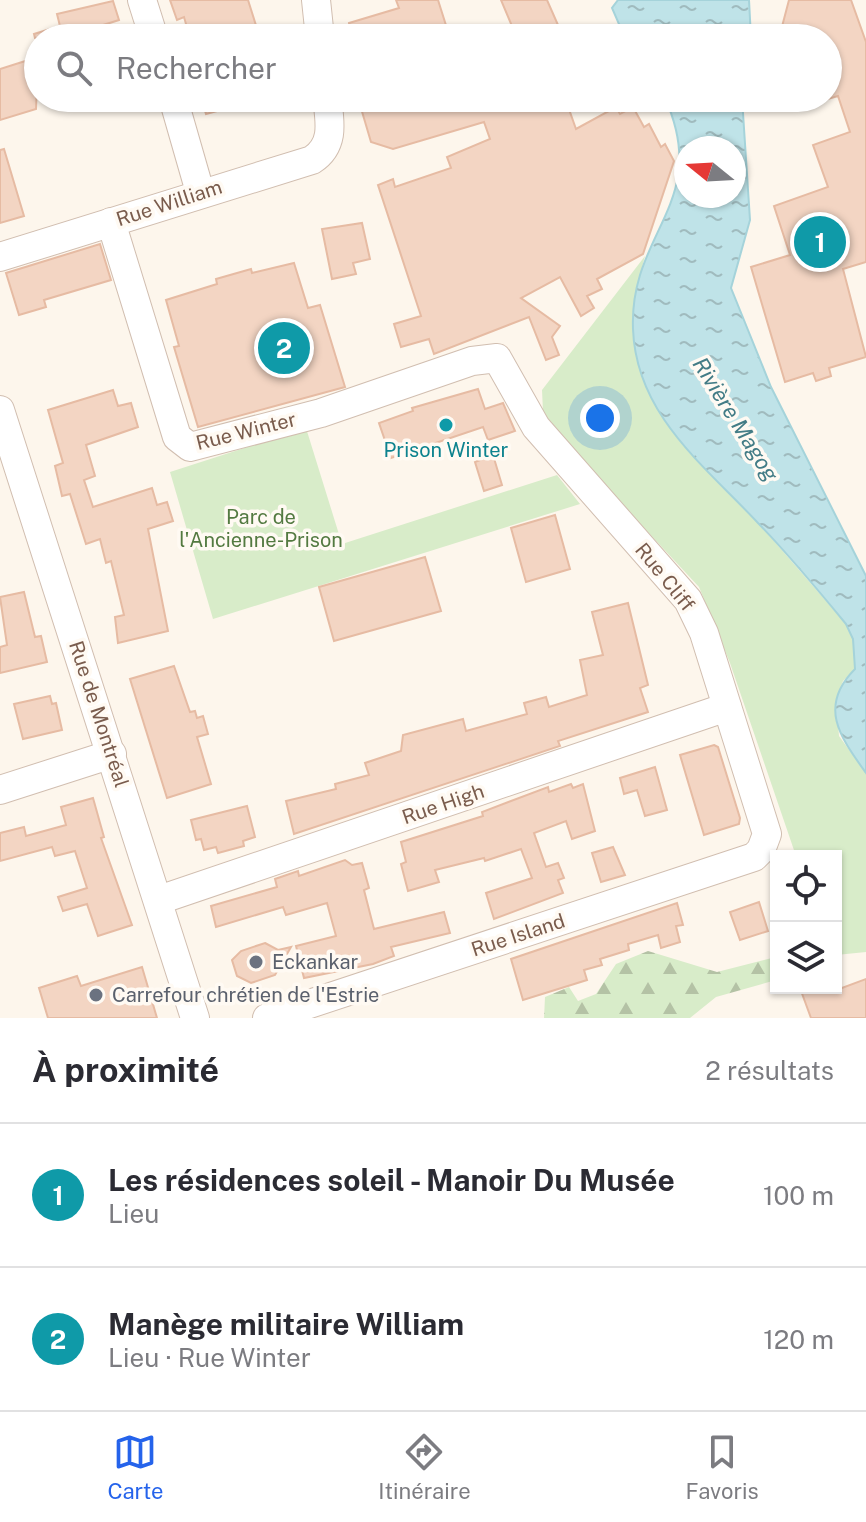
<!DOCTYPE html>
<html lang="fr">
<head>
<meta charset="utf-8">
<style>
  body { margin:0; font-family:"Public Sans",sans-serif; background:#f7f7f7; color:#2b2b33 }
  .controls { position:absolute; right:24px; bottom:24px; display:grid; overflow:hidden; border-radius:0px; box-shadow:0 2px 6px #0004 }
  .controls button { width:72px; height:72px; display:grid; place-items:center; padding:0; border:0; border-bottom:2px solid #e1e1e2; background:#fff; color:#2b2b33; font:40px sans-serif }
  .compass { position:absolute; left:674px; top:136px; width:72px; height:72px; border-radius:50%; background:#fff; box-shadow:0 2px 6px #0004; rotate:288deg }
  .you { position:absolute; left:600px; top:418px; width:28px; height:28px; margin:-20px; border:6px solid #fff; border-radius:50%; background:#1a73e8; box-shadow:0 0 0 12px #1a73e833 }
  .badge { display:grid; place-items:center; width:52px; height:52px; border-radius:50%; background:#2563eb; color:#fff; font-size:26px; font-weight:700 }
  .pin { position:absolute; translate:-50% -50%; border:4px solid #fff; box-shadow:0 2px 8px #0006 }
  .list { margin:0; padding:0; list-style:none }
  h2 { display:flex; justify-content:space-between; align-items:center; height:104px; margin:0; padding:0 32px; font-size:34px }
  h2 small { font-size:26px; font-weight:400; color:#7c7c81 }
  .list li { display:grid; grid-template-columns:52px 1fr auto; gap:24px; align-items:center; box-sizing:border-box; height:144px; padding:0 32px; border-top:2px solid #e1e1e2 }
  .list b { display:block; font-size:30px; white-space:nowrap }
  .list p { margin:0; font-size:26px; white-space:nowrap; color:#7c7c81 }
  .list em { font-size:26px; font-style:normal; color:#7c7c81 }
  .icon { flex:none; width:44px; height:44px; fill:none; stroke:currentColor; stroke-width:2; stroke-linecap:round; stroke-linejoin:round }
  .map { position:relative; flex:none; width:866px; height:1018px; overflow:hidden }
  .search { position:absolute; background:#fff; box-shadow:0 2px 6px #0004; left:24px; right:24px; top:24px; height:88px; display:flex; align-items:center; gap:20px; box-sizing:border-box; padding:0 28px; border-radius:44px; color:#7c7c81; font-size:30px }
  .sheet { height:392px; background:#fff }
  nav { display:flex; justify-content:space-around; align-items:center; box-sizing:border-box; height:112px; border-top:2px solid #e1e1e2; background:#fff; font-size:22px; color:#7c7c81 }
  nav a { display:grid; justify-items:center; gap:4px }
  nav .on { color:#2563eb }
  .map>svg:first-child { display:block }
</style>
</head>
<body>
<div class="map">
<svg width="866" height="1018" viewBox="0 0 866 1018">
  <defs>
    <pattern id="forest-firs" width="22" height="20" patternUnits="userSpaceOnUse" patternTransform="scale(2)"><rect width="22" height="20" fill="#d8ecc9"/><path d="M5 1l3.5 6h-7zM16 11l3.5 6h-7z" fill="#b4c2a5"/></pattern>
    <pattern id="water-ripples" width="26" height="14" patternUnits="userSpaceOnUse" patternTransform="scale(2)"><rect width="26" height="14" fill="#bfe3e8"/><path d="M2 4q2-2 4 0t4 0M15 11q2-2 4 0t4 0" fill="none" stroke="#a0bbbe"/></pattern>
  </defs>
  <rect width="100%" height="100%" fill="#fdf6ec"/>
  <!-- forest -->
  <path fill="url(#forest-firs)" d="M 648,951 L 717,972 L 776,957 L 776,980 L 716,997 L 690,1018 L 544,1018 L 545,997 L 569,987 L 578,1001 L 596,994 L 616,964 Z"/>
  <!-- park -->
  <g fill="#d8ecc9">
    <path d="M 645,256 L 637,287 L 760,525 L 846,624 L 853,638 L 855,669 L 843,681 L 836,701 L 839,736 L 866,773 L 866,952 L 836,955 L 836,856 L 796,856 L 730,663 L 699,587 L 552,429 L 543,412 L 542,390 Z"/>
    <path d="M 306,428 L 342,544 L 557,475 L 580,504 L 213,619 L 170,472 Z"/>
  </g>
  <!-- water -->
  <g fill="url(#water-ripples)" stroke="#a5d3da" stroke-width="2" fill-rule="evenodd">
    <path d="M 618,0 L 749,0 L 751,38 L 625,38 L 612,8 Z"/>
    <path d="M 665,98 L 742,98 L 750,220 L 731,288 L 771,387 L 866,576 L 866,773 C 841,738 817,707 855,669 L 853,639 L 846,624 C 818,590 789,555 758,523 C 705,466 636,415 633,329 C 629,231 712,203 665,98 ZM 686,148 L 734,148 L 734,196 L 686,196 Z"/>
  </g>
  <!-- building -->
  <g fill="#f3d5c3" stroke="#e6bba3" stroke-width="2">
    <path d="M 170,0 L 248,0 L 260,38 L 190,38 L 184,17 L 177,20 Z"/>
    <path d="M 396,0 L 438,0 L 450,38 L 351,38 L 349,23 L 399,8 Z"/>
    <path d="M 501,0 L 547,0 L 558,25 L 527,38 L 517,38 Z"/>
    <path d="M 789,0 L 851,0 L 866,42 L 866,262 L 843,269 L 866,357 L 829,368 L 831,376 L 816,381 L 813,373 L 785,382 L 751,267 L 790,255 L 774,206 L 828,187 L 813,145 L 850,132 L 838,96 L 828,99 L 828,38 L 779,38 Z"/>
    <path d="M 113,1 L 119,20 L 84,31 L 86,38 L 35,38 L 34,34 L 60,26 L 57,14 Z"/>
    <path d="M 38,57 L 36,109 L 0,120 L 0,69 Z"/>
    <path d="M 201,98 L 247,98 L 247,103 L 206,114 Z"/>
    <path d="M 358,98 L 565,98 L 576,129 L 616,107 L 620,114 L 633,107 L 644,127 L 649,124 L 661,147 L 665,144 L 674,161 L 643,254 L 597,279 L 602,289 L 587,296 L 594,308 L 581,316 L 560,277 L 521,298 L 560,326 L 552,337 L 559,355 L 546,360 L 529,317 L 434,354 L 429,339 L 401,347 L 394,324 L 421,316 L 378,185 L 393,179 L 395,187 L 451,168 L 447,157 L 490,139 L 484,122 L 393,149 L 371,142 Z"/>
    <path d="M 4,149 L 24,216 L 0,223 L 0,150 Z"/>
    <path d="M 362,223 L 370,259 L 353,263 L 356,274 L 332,279 L 322,229 Z"/>
    <path d="M 100,244 L 111,280 L 44,300 L 46,307 L 19,315 L 6,273 Z"/>
    <path d="M 294,263 L 308,308 L 320,305 L 345,387 L 198,427 L 174,347 L 179,346 L 166,300 L 217,284 L 216,279 L 251,269 L 252,273 Z"/>
    <path d="M 478,389 L 485,409 L 503,403 L 515,431 L 488,440 L 483,427 L 391,458 L 379,423 L 413,411 L 412,408 Z"/>
    <path d="M 113,390 L 118,406 L 131,403 L 138,427 L 86,445 L 95,476 L 84,480 L 93,507 L 152,488 L 157,505 L 167,502 L 173,521 L 148,529 L 168,631 L 118,643 L 115,617 L 124,615 L 111,561 L 106,563 L 100,539 L 86,544 L 70,494 L 62,496 L 55,466 L 63,463 L 48,410 Z"/>
    <path d="M 493,455 L 502,485 L 484,491 L 475,462 Z"/>
    <path d="M 555,515 L 570,569 L 526,582 L 511,528 Z"/>
    <path d="M 425,557 L 441,611 L 334,641 L 319,587 Z"/>
    <path d="M 24,592 L 35,637 L 41,636 L 47,662 L 0,673 L 0,647 L 7,645 L 0,597 Z"/>
    <path d="M 628,603 L 648,685 L 640,688 L 648,712 L 558,741 L 560,746 L 294,834 L 286,801 L 336,789 L 335,784 L 369,775 L 365,763 L 401,751 L 403,735 L 463,719 L 466,731 L 527,714 L 524,703 L 546,697 L 549,707 L 587,695 L 580,660 L 603,655 L 592,612 Z"/>
    <path d="M 174,666 L 190,712 L 195,711 L 197,718 L 203,716 L 208,734 L 197,737 L 211,784 L 167,798 L 130,679 Z"/>
    <path d="M 50,696 L 52,704 L 56,703 L 62,730 L 23,739 L 14,704 Z"/>
    <path d="M 714,745 L 718,747 L 740,818 L 739,824 L 704,835 L 680,755 Z"/>
    <path d="M 655,767 L 667,810 L 645,816 L 637,790 L 624,794 L 620,778 Z"/>
    <path d="M 571,784 L 573,788 L 583,784 L 595,831 L 572,839 L 566,821 L 534,833 L 546,867 L 558,863 L 564,878 L 558,880 L 563,893 L 494,919 L 486,893 L 532,878 L 521,849 L 485,861 L 484,858 L 435,870 L 439,882 L 408,891 L 401,864 L 406,862 L 401,842 L 483,816 L 482,812 L 548,787 L 549,792 Z"/>
    <path d="M 93,798 L 104,837 L 101,838 L 132,925 L 98,936 L 87,904 L 63,911 L 58,897 L 87,888 L 75,851 L 55,856 L 52,847 L 0,861 L 0,833 L 24,827 L 26,836 L 66,825 L 61,807 Z"/>
    <path d="M 247,806 L 255,837 L 243,841 L 244,846 L 218,853 L 216,847 L 204,850 L 201,839 L 196,840 L 191,820 Z"/>
    <path d="M 613,847 L 625,875 L 601,882 L 592,853 Z"/>
    <path d="M 345,860 L 352,865 L 362,863 L 369,888 L 364,890 L 374,929 L 444,912 L 450,933 L 391,947 L 394,956 L 373,964 L 304,978 L 296,946 L 336,936 L 327,903 L 286,915 L 283,907 L 216,927 L 211,906 L 277,887 L 275,879 L 298,871 L 299,876 Z"/>
    <path d="M 759,902 L 768,931 L 740,940 L 730,912 Z"/>
    <path d="M 677,903 L 683,925 L 676,926 L 680,942 L 661,948 L 658,935 L 628,944 L 629,950 L 600,959 L 602,965 L 584,970 L 587,980 L 523,1000 L 511,959 Z"/>
    <path d="M 265,943 L 278,950 L 291,947 L 275,975 L 251,983 L 237,976 L 232,960 L 241,951 Z"/>
    <path d="M 142,967 L 157,1018 L 48,1018 L 39,988 L 77,976 L 81,986 Z"/>
    <path d="M 866,979 L 866,1018 L 811,1018 L 800,988 L 842,988 Z"/>
  </g>
  <g fill="none" stroke-linecap="round" stroke-linejoin="round">
    <!-- minor casing -->
    <g stroke="#d1beb0" stroke-width="30">
      <g id="minor">
        <path d="M 142,0 L 154,38"/>
        <path d="M 316,0 L 320,38"/>
        <path d="M 173,98 L 200,192"/>
        <path d="M 111,222 L 177,437 L 190,447 L 321,413 L 472,361 L 497,358 L 536,427 L 688,600 L 704,633 L 767,834 L 761,850 L 754,857 L 267,1018"/>
        <path d="M 0,257 L 312,160 C 335,145 330,122 327,98"/>
        <path d="M 0,410 L 195,1018"/>
        <path d="M 0,790 L 112,754"/>
        <path d="M 159,900 L 727,707"/>
      </g>
    </g>
    <!-- minor -->
    <use href="#minor" stroke="#fff" stroke-width="28"/>
  </g>
  <!-- markers -->
  <circle fill="#0f9aa8" stroke="#fffaf3" stroke-width="3" cx="446" cy="425" r="8"/>
  <g fill="#6b7280" stroke="#fffaf3" stroke-width="3">
    <circle cx="256" cy="962" r="8"/>
    <circle cx="96" cy="995" r="8"/>
  </g>
  <g text-anchor="middle" stroke-width="7" stroke-linejoin="round" paint-order="stroke">
    <!-- street labels -->
    <g font-size="20" fill="#7a5c4d" stroke="#fffaf3">
      <text transform="translate(169 203) rotate(-18)" y="7">Rue William</text>
      <text transform="translate(246 431) rotate(-14)" y="7">Rue Winter</text>
      <text transform="translate(665 577) rotate(51)" y="7">Rue Cliff</text>
      <text transform="translate(99 714) rotate(72)" y="7">Rue de Montréal</text>
      <text transform="translate(443 804) rotate(-19)" y="7">Rue High</text>
      <text transform="translate(518 935) rotate(-18)" y="7">Rue Island</text>
    </g>
    <!-- culture labels -->
    <g font-size="20" fill="#0d838f" stroke="#fffaf3">
      <text x="446" y="457">Prison Winter</text>
    </g>
    <!-- park labels -->
    <g font-size="20" fill="#537a41" stroke="#fffaf3">
      <text x="261" y="524">Parc de<tspan x="261" dy="23">l'Ancienne-Prison</tspan></text>
    </g>
    <!-- worship labels -->
    <g font-size="20" fill="#5b616d" stroke="#fffaf3" text-anchor="start">
      <text x="272" y="969">Eckankar</text>
      <text x="112" y="1002">Carrefour chrétien de l'Estrie</text>
    </g>
    <!-- water labels -->
    <g font-size="22" font-style="italic" fill="#437c86" stroke="#fffaf3">
      <text transform="translate(736 419) rotate(58)" y="8">Rivière Magog</text>
    </g>
  </g>
</svg>
<div class="controls">
<button><svg class="icon" aria-label="locate" viewBox="0 0 24 24"><circle cx="12" cy="12" r="6"/><path d="M12 2v4M12 18v4M2 12h4M18 12h4"/></svg></button>
<button><svg class="icon" aria-label="layers" viewBox="0 0 24 24"><path d="M12 4l9 5-9 5-9-5zM3 14l9 5 9-5"/></svg></button>
</div>
<svg class="compass" viewBox="-18 -18 36 36"><path d="M0-13l5 13h-10z" fill="#e53935"/><path d="M0 13l5-13h-10z" fill="#7c7c81"/></svg>
<div class="you"></div>
<div class="pin badge" style="left:820px;top:242px;background:#0f9aa8">1</div>
<div class="pin badge" style="left:284px;top:348px;background:#0f9aa8">2</div>
<div class="search"><svg class="icon" aria-label="search" viewBox="0 0 24 24"><circle cx="10" cy="10" r="6"/><path d="M15 15l6 6"/></svg>Rechercher</div>
</div>
<section class="sheet">
<h2>À proximité<small>2 résultats</small></h2>
<ul class="list">
<li><span class="badge" style="background:#0f9aa8">1</span><div><b>Les résidences soleil - Manoir Du Musée</b><p>Lieu</p></div><em>100 m</em></li>
<li><span class="badge" style="background:#0f9aa8">2</span><div><b>Manège militaire William</b><p>Lieu · Rue Winter</p></div><em>120 m</em></li>
</ul>
</section>
<nav>
<a class="on"><svg class="icon" aria-label="map" viewBox="0 0 24 24"><path d="M3 6l6-2 6 2 6-2v14l-6 2-6-2-6 2zM9 4v14M15 6v14"/></svg>Carte</a>
<a><svg class="icon" aria-label="directions" viewBox="0 0 24 24"><path d="M12 3l9 9-9 9-9-9zM9 14v-3h6M13 9l2 2-2 2"/></svg>Itinéraire</a>
<a><svg class="icon" aria-label="saved" viewBox="0 0 24 24"><path d="M7 4h10v16l-5-4-5 4z"/></svg>Favoris</a>
</nav>
</body>
</html>
